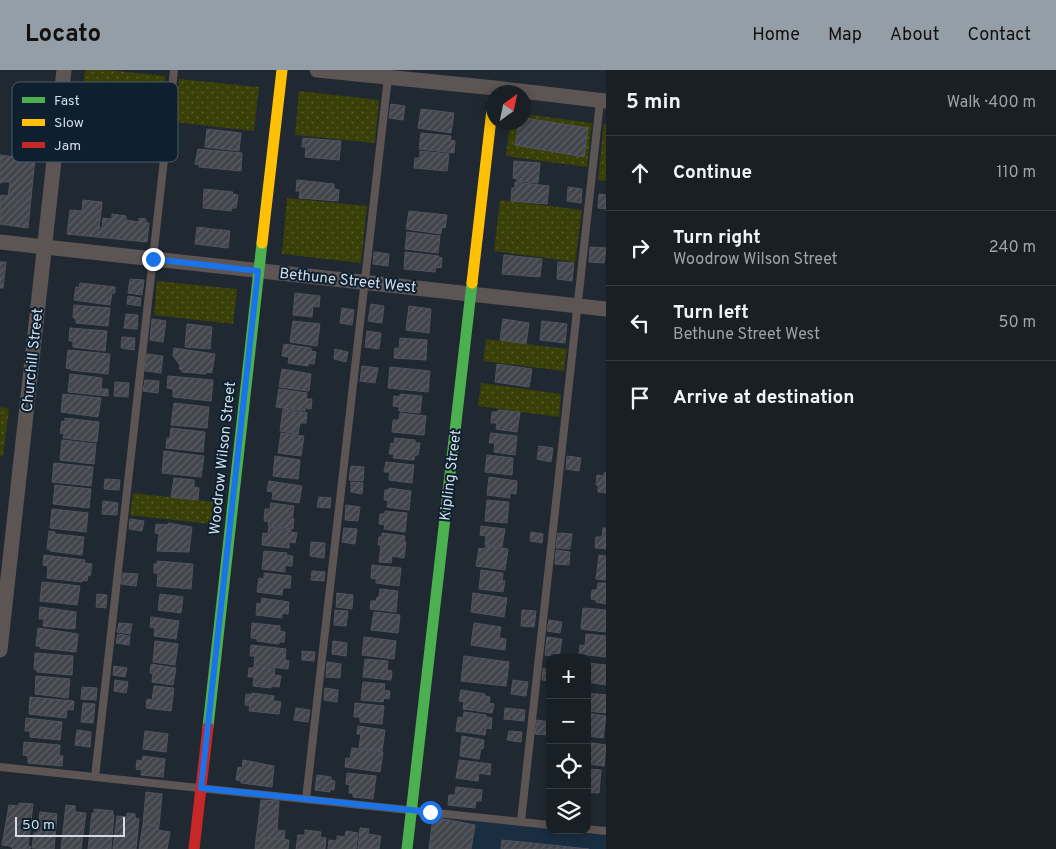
<!DOCTYPE html>
<html lang="en">
<head>
<meta charset="utf-8">
<style>
  body { margin:0; font-family:Overpass,sans-serif; background:#252c32; color:#f1f3f6 }
  .controls { position:absolute; right:15px; bottom:15px; display:grid; overflow:hidden; border-radius:10px; box-shadow:0 2px 12px #0003 }
  .controls button { width:45px; height:45px; display:grid; place-items:center; padding:0; border:0; border-bottom:1px solid #363d42; background:#181f25; color:#f1f3f6; font:25px sans-serif }
  .compass { position:absolute; left:486px; top:15px; width:45px; height:45px; border-radius:50%; background:#181f25; box-shadow:0 2px 12px #0003; rotate:33deg }
  .scale { position:absolute; left:15px; bottom:12px; width:110px; box-sizing:border-box; padding-left:5px; border:2px solid #d2dde7; border-top:0; font-size:14px; line-height:18px; white-space:nowrap; color:#d2dde7; -webkit-text-stroke:4px #0e202f; paint-order:stroke }
  .stop { position:absolute; width:15px; height:15px; margin:-11px; border:4px solid #1a73e8; border-radius:50%; background:#fff }
  .stop.end { background:#1a73e8; border-color:#fff; box-shadow:0 1px 5px #0008 }
  .list { margin:0; padding:0; list-style:none }
  h2 { display:flex; justify-content:space-between; align-items:center; height:65px; margin:0; padding:0 20px; font-size:21px }
  h2 small { font-size:16px; font-weight:400; color:#9fa2a7 }
  .list li { display:grid; grid-template-columns:32px 1fr auto; gap:15px; align-items:center; box-sizing:border-box; height:75px; padding:0 20px; border-top:1px solid #363d42 }
  .list b { display:block; font-size:19px; white-space:nowrap }
  .list p { margin:0; font-size:16px; white-space:nowrap; color:#9fa2a7 }
  .list em { font-size:16px; font-style:normal; color:#9fa2a7 }
  .icon { flex:none; width:28px; height:28px; fill:none; stroke:currentColor; stroke-width:2; stroke-linecap:round; stroke-linejoin:round }
  .map { position:relative; flex:none; width:606px; height:779px; overflow:hidden }
  header { display:flex; align-items:center; gap:30px; box-sizing:border-box; height:70px; padding:0 25px; background:#949ea7; color:#111 }
  header strong { font-size:24px }
  nav { display:flex; gap:28px; margin-inline-start:auto; font-size:18px }
  main { display:flex }
  aside { flex:1; background:#181f25 }
  .map>svg:first-child { display:block }
</style>
</head>
<body>
<header>
<strong>Locato</strong>
<nav><a>Home</a><a>Map</a><a>About</a><a>Contact</a></nav>
</header>
<main>
<div class="map">
<svg width="606" height="779" viewBox="0 0 606 779">
  <defs>
    <pattern id="grass-dots" width="8" height="8" patternUnits="userSpaceOnUse" patternTransform="scale(1.25)"><rect width="8" height="8" fill="#383f07"/><path d="M2 2h.1M6 6h.1" fill="none" stroke="#545a2b" stroke-width="1.8" stroke-linecap="round"/></pattern>
    <pattern id="building-hatch" width="6" height="6" patternUnits="userSpaceOnUse" patternTransform="scale(1.25)"><rect width="6" height="6" fill="#43454d"/><path d="M-1 1l2-2M0 6l6-6M5 7l2-2" fill="none" stroke="#5d5f67"/></pattern>
  </defs>
  <rect width="100%" height="100%" fill="#202931"/>
  <!-- built -->
  <path fill="#192e41" d="M 432,744 L 550,759 L 550,760 L 606,766 L 606,779 L 428,779 Z"/>
  <!-- grass -->
  <g fill="url(#grass-dots)">
    <path d="M 85,0 L 107,0 L 165,6 L 157,83 L 77,74 Z"/>
    <path d="M 179,9 L 259,17 L 254,61 L 175,52 Z"/>
    <path d="M 299,21 L 379,30 L 375,73 L 295,65 Z"/>
    <path d="M 524,44 L 592,53 L 587,97 L 506,86 L 510,53 L 524,52 Z"/>
    <path d="M 604,54 L 606,54 L 606,111 L 598,110 Z"/>
    <path d="M 287,128 L 367,136 L 361,193 L 282,184 Z"/>
    <path d="M 500,130 L 582,140 L 575,192 L 494,181 Z"/>
    <path d="M 157,211 L 237,219 L 233,254 L 154,245 Z"/>
    <path d="M 486,269 L 567,279 L 564,301 L 483,291 Z"/>
    <path d="M 481,313 L 561,324 L 559,347 L 478,336 Z"/>
    <path d="M 0,337 L 9,339 L 3,386 L 0,386 Z"/>
    <path d="M 133,423 L 213,432 L 211,454 L 130,445 Z"/>
  </g>
  <!-- building -->
  <g fill="url(#building-hatch)" stroke="#52545c">
    <path d="M 391,34 L 405,36 L 403,50 L 389,48 Z"/>
    <path d="M 421,39 L 454,43 L 451,63 L 418,58 Z"/>
    <path d="M 524,48 L 588,58 L 584,87 L 515,75 L 519,52 L 524,52 Z"/>
    <path d="M 207,59 L 241,63 L 239,81 L 205,77 Z"/>
    <path d="M 421,63 L 451,66 L 450,70 L 455,71 L 454,83 L 419,79 Z"/>
    <path d="M 303,68 L 341,71 L 339,90 L 305,87 L 306,77 L 302,77 Z"/>
    <path d="M 21,77 L 36,78 L 28,158 L 0,154 L 0,130 L 1,125 L 8,126 L 10,112 L 1,112 L 0,114 L 0,85 L 23,88 L 23,82 L 20,82 Z"/>
    <path d="M 198,79 L 242,83 L 241,101 L 199,97 L 200,95 L 195,94 Z"/>
    <path d="M 420,81 L 449,84 L 447,101 L 414,98 L 415,88 L 420,88 Z"/>
    <path d="M 514,91 L 540,93 L 538,113 L 517,111 L 517,109 L 513,108 Z"/>
    <path d="M 297,110 L 334,114 L 334,119 L 339,120 L 338,131 L 299,128 L 300,121 L 296,121 Z"/>
    <path d="M 515,112 L 549,116 L 547,134 L 511,131 L 512,118 L 515,118 Z"/>
    <path d="M 568,117 L 582,119 L 581,133 L 567,131 Z"/>
    <path d="M 204,119 L 233,122 L 232,124 L 238,125 L 236,138 L 232,138 L 231,141 L 203,138 Z"/>
    <path d="M 599,124 L 606,125 L 606,139 L 598,138 Z"/>
    <path d="M 83,130 L 102,132 L 99,158 L 102,158 L 103,148 L 112,149 L 112,144 L 126,146 L 126,150 L 139,152 L 139,148 L 146,149 L 146,153 L 149,153 L 147,172 L 67,164 L 70,140 L 82,141 Z"/>
    <path d="M 409,141 L 447,145 L 445,158 L 442,157 L 441,164 L 406,159 Z"/>
    <path d="M 197,157 L 230,161 L 228,178 L 195,174 Z"/>
    <path d="M 407,162 L 440,166 L 438,183 L 405,179 Z"/>
    <path d="M 590,177 L 606,178 L 604,193 L 589,192 Z"/>
    <path d="M 374,182 L 389,184 L 388,196 L 373,194 Z"/>
    <path d="M 405,182 L 439,186 L 438,187 L 442,188 L 441,198 L 436,197 L 435,202 L 404,199 Z"/>
    <path d="M 504,185 L 542,189 L 540,207 L 502,204 Z"/>
    <path d="M 0,192 L 6,192 L 3,218 L 0,218 Z"/>
    <path d="M 558,192 L 574,193 L 572,211 L 557,209 Z"/>
    <path d="M 130,209 L 144,210 L 142,225 L 128,223 Z"/>
    <path d="M 80,213 L 115,217 L 115,223 L 112,223 L 110,235 L 74,230 L 76,217 L 79,218 Z"/>
    <path d="M 295,223 L 320,226 L 319,237 L 313,236 L 312,247 L 293,245 Z"/>
    <path d="M 128,226 L 141,228 L 140,236 L 127,234 Z"/>
    <path d="M 371,234 L 384,236 L 382,253 L 368,251 Z"/>
    <path d="M 74,235 L 110,238 L 108,256 L 76,253 L 76,250 L 73,247 Z"/>
    <path d="M 409,236 L 431,239 L 429,263 L 406,260 Z"/>
    <path d="M 342,238 L 354,240 L 352,255 L 340,253 Z"/>
    <path d="M 126,244 L 138,245 L 137,259 L 124,258 Z"/>
    <path d="M 152,249 L 166,251 L 163,272 L 150,270 Z"/>
    <path d="M 503,249 L 529,253 L 526,274 L 500,270 Z"/>
    <path d="M 293,251 L 320,254 L 317,276 L 290,272 Z"/>
    <path d="M 542,251 L 567,254 L 565,273 L 540,270 Z"/>
    <path d="M 187,254 L 212,257 L 210,279 L 185,277 Z"/>
    <path d="M 70,258 L 107,261 L 105,281 L 73,277 L 73,271 L 69,271 Z"/>
    <path d="M 367,261 L 381,263 L 379,279 L 365,277 Z"/>
    <path d="M 122,267 L 135,268 L 134,280 L 121,278 Z"/>
    <path d="M 400,268 L 427,270 L 426,290 L 394,288 L 395,278 L 399,279 Z"/>
    <path d="M 284,274 L 311,278 L 311,281 L 316,282 L 314,294 L 309,293 L 308,296 L 288,293 L 289,287 L 282,286 Z"/>
    <path d="M 174,278 L 215,284 L 212,303 L 207,302 L 206,304 L 182,302 L 182,300 L 179,299 L 180,295 L 173,286 Z"/>
    <path d="M 335,279 L 348,282 L 346,292 L 334,289 Z"/>
    <path d="M 68,280 L 110,284 L 108,304 L 71,300 L 71,299 L 66,298 Z"/>
    <path d="M 147,284 L 163,286 L 161,303 L 145,301 Z"/>
    <path d="M 497,294 L 532,299 L 529,317 L 495,312 Z"/>
    <path d="M 362,296 L 378,298 L 375,313 L 360,311 Z"/>
    <path d="M 390,297 L 430,301 L 428,322 L 388,318 Z"/>
    <path d="M 282,299 L 311,304 L 309,321 L 279,317 Z"/>
    <path d="M 70,304 L 102,308 L 101,319 L 108,319 L 108,326 L 68,322 Z"/>
    <path d="M 168,306 L 213,310 L 211,331 L 173,327 L 173,319 L 167,318 Z"/>
    <path d="M 145,310 L 159,311 L 158,323 L 143,321 Z"/>
    <path d="M 115,312 L 129,313 L 128,327 L 114,326 Z"/>
    <path d="M 279,319 L 307,323 L 306,329 L 312,329 L 311,339 L 305,338 L 305,341 L 276,337 Z"/>
    <path d="M 63,324 L 101,328 L 98,347 L 61,342 Z"/>
    <path d="M 400,324 L 422,326 L 420,343 L 399,341 L 399,337 L 393,336 L 394,326 L 400,327 Z"/>
    <path d="M 174,333 L 209,337 L 207,358 L 171,355 Z"/>
    <path d="M 283,339 L 307,343 L 306,353 L 300,353 L 298,364 L 280,361 Z"/>
    <path d="M 498,340 L 520,342 L 517,362 L 496,359 L 497,353 L 491,353 L 492,342 L 498,342 Z"/>
    <path d="M 400,343 L 426,346 L 424,365 L 392,362 L 393,350 L 399,350 Z"/>
    <path d="M 65,348 L 99,352 L 97,372 L 63,368 L 64,364 L 60,363 L 62,351 L 65,352 Z"/>
    <path d="M 171,358 L 205,362 L 203,382 L 166,378 L 167,368 L 170,368 Z"/>
    <path d="M 281,363 L 304,366 L 301,386 L 278,383 Z"/>
    <path d="M 491,363 L 517,366 L 515,385 L 494,382 L 495,373 L 489,373 Z"/>
    <path d="M 395,368 L 415,370 L 415,373 L 420,373 L 418,385 L 415,385 L 414,390 L 393,388 L 394,384 L 389,384 L 391,373 L 394,374 Z"/>
    <path d="M 62,370 L 96,374 L 94,394 L 60,390 Z"/>
    <path d="M 539,376 L 553,378 L 551,392 L 537,389 Z"/>
    <path d="M 164,381 L 204,386 L 201,407 L 162,403 Z"/>
    <path d="M 487,385 L 513,388 L 512,405 L 485,402 Z"/>
    <path d="M 275,386 L 300,390 L 298,409 L 273,406 Z"/>
    <path d="M 567,386 L 581,388 L 579,401 L 566,399 Z"/>
    <path d="M 386,392 L 414,395 L 412,413 L 389,410 L 390,402 L 384,402 Z"/>
    <path d="M 54,393 L 93,397 L 91,416 L 52,412 Z"/>
    <path d="M 351,396 L 364,397 L 363,411 L 349,410 Z"/>
    <path d="M 604,403 L 606,403 L 606,423 L 598,422 L 598,415 L 596,415 L 597,405 L 604,406 Z"/>
    <path d="M 489,407 L 517,411 L 516,424 L 510,423 L 510,428 L 487,425 Z"/>
    <path d="M 174,408 L 194,410 L 194,417 L 199,418 L 198,430 L 171,427 Z"/>
    <path d="M 105,409 L 120,410 L 119,420 L 104,419 Z"/>
    <path d="M 269,411 L 302,416 L 299,433 L 272,429 L 273,422 L 267,421 Z"/>
    <path d="M 351,412 L 363,413 L 362,424 L 351,422 Z"/>
    <path d="M 55,415 L 91,419 L 89,438 L 53,434 Z"/>
    <path d="M 389,418 L 411,421 L 409,440 L 387,437 L 388,430 L 384,430 L 385,420 L 389,420 Z"/>
    <path d="M 319,427 L 331,428 L 330,438 L 317,437 Z"/>
    <path d="M 487,430 L 509,432 L 507,453 L 485,451 Z"/>
    <path d="M 103,431 L 118,433 L 117,445 L 102,444 Z"/>
    <path d="M 271,433 L 294,436 L 292,449 L 294,449 L 293,459 L 268,456 L 269,452 L 264,451 L 265,439 L 270,439 Z"/>
    <path d="M 346,435 L 360,437 L 358,451 L 345,450 Z"/>
    <path d="M 52,439 L 88,443 L 86,462 L 50,458 Z"/>
    <path d="M 385,441 L 407,443 L 405,462 L 384,459 L 385,455 L 379,454 L 380,444 L 385,444 Z"/>
    <path d="M 130,449 L 144,451 L 142,461 L 129,459 Z"/>
    <path d="M 168,453 L 192,457 L 189,482 L 157,481 L 159,464 L 155,463 L 156,454 L 168,455 Z"/>
    <path d="M 481,456 L 505,459 L 502,477 L 485,475 L 486,466 L 480,465 Z"/>
    <path d="M 269,457 L 291,460 L 291,462 L 297,463 L 295,473 L 289,472 L 289,478 L 262,475 L 263,463 L 268,464 Z"/>
    <path d="M 344,458 L 357,459 L 355,474 L 342,472 Z"/>
    <path d="M 603,458 L 606,458 L 606,479 L 595,478 L 596,467 L 602,467 Z"/>
    <path d="M 49,461 L 55,462 L 55,464 L 84,467 L 82,485 L 50,481 L 50,479 L 47,479 Z"/>
    <path d="M 531,462 L 543,464 L 542,473 L 530,471 Z"/>
    <path d="M 382,463 L 405,466 L 404,472 L 406,472 L 404,488 L 392,486 L 391,493 L 379,492 L 381,475 L 378,475 L 379,467 L 382,467 Z"/>
    <path d="M 558,463 L 572,464 L 570,479 L 556,478 Z"/>
    <path d="M 311,472 L 325,473 L 324,488 L 310,486 Z"/>
    <path d="M 487,476 L 508,479 L 505,500 L 476,496 L 479,478 L 483,479 Z"/>
    <path d="M 556,480 L 570,482 L 569,495 L 555,494 Z"/>
    <path d="M 264,481 L 287,483 L 286,485 L 293,486 L 292,496 L 285,495 L 285,502 L 262,499 Z"/>
    <path d="M 44,485 L 85,490 L 84,493 L 92,494 L 90,506 L 88,505 L 87,511 L 82,510 L 82,512 L 47,508 L 48,496 L 43,495 Z"/>
    <path d="M 599,485 L 606,486 L 606,510 L 596,509 Z"/>
    <path d="M 157,491 L 193,494 L 191,519 L 157,516 L 158,503 L 154,503 L 154,494 L 157,494 Z"/>
    <path d="M 372,495 L 401,498 L 399,516 L 376,513 L 376,509 L 371,508 Z"/>
    <path d="M 481,500 L 503,503 L 502,511 L 505,511 L 503,522 L 479,519 Z"/>
    <path d="M 312,501 L 325,502 L 324,511 L 311,510 Z"/>
    <path d="M 123,503 L 138,504 L 136,516 L 121,514 Z"/>
    <path d="M 264,503 L 291,506 L 290,518 L 283,518 L 282,525 L 257,522 L 259,508 L 264,509 Z"/>
    <path d="M 42,512 L 80,516 L 77,535 L 40,531 Z"/>
    <path d="M 598,513 L 606,513 L 606,534 L 596,532 L 596,530 L 591,529 L 592,520 L 597,520 Z"/>
    <path d="M 380,519 L 398,521 L 396,542 L 370,539 L 371,531 L 376,531 L 377,527 L 379,527 Z"/>
    <path d="M 337,523 L 353,525 L 352,539 L 336,537 Z"/>
    <path d="M 473,523 L 507,528 L 504,547 L 471,542 Z"/>
    <path d="M 97,524 L 107,525 L 106,538 L 96,537 Z"/>
    <path d="M 160,524 L 183,527 L 181,543 L 158,540 Z"/>
    <path d="M 262,528 L 289,532 L 288,544 L 282,543 L 282,548 L 256,545 L 257,533 L 261,534 Z"/>
    <path d="M 40,537 L 76,542 L 75,559 L 43,556 L 44,549 L 39,549 Z"/>
    <path d="M 583,538 L 606,540 L 606,562 L 581,559 Z"/>
    <path d="M 335,540 L 348,541 L 346,556 L 334,555 Z"/>
    <path d="M 522,540 L 536,541 L 534,557 L 521,556 Z"/>
    <path d="M 374,542 L 400,545 L 398,563 L 371,560 Z"/>
    <path d="M 151,547 L 179,551 L 176,569 L 154,566 L 155,558 L 150,557 Z"/>
    <path d="M 549,550 L 562,552 L 560,563 L 547,561 Z"/>
    <path d="M 119,553 L 132,554 L 130,564 L 117,562 Z"/>
    <path d="M 252,553 L 280,556 L 280,561 L 285,562 L 284,572 L 279,572 L 279,574 L 257,571 L 257,569 L 251,568 Z"/>
    <path d="M 474,553 L 501,557 L 499,568 L 506,569 L 505,580 L 471,575 Z"/>
    <path d="M 38,558 L 78,564 L 76,582 L 40,578 L 40,576 L 36,576 Z"/>
    <path d="M 118,564 L 130,566 L 129,575 L 116,573 Z"/>
    <path d="M 586,564 L 606,566 L 606,587 L 579,584 L 580,575 L 585,576 Z"/>
    <path d="M 364,567 L 396,571 L 394,589 L 362,585 Z"/>
    <path d="M 547,567 L 562,569 L 559,587 L 545,585 Z"/>
    <path d="M 155,571 L 178,574 L 175,595 L 153,592 Z"/>
    <path d="M 333,571 L 347,573 L 346,586 L 332,584 Z"/>
    <path d="M 251,575 L 286,579 L 285,590 L 289,591 L 288,599 L 254,595 L 255,586 L 250,586 Z"/>
    <path d="M 302,581 L 315,582 L 314,591 L 302,590 Z"/>
    <path d="M 35,583 L 73,586 L 72,605 L 37,602 L 37,600 L 34,599 Z"/>
    <path d="M 464,586 L 509,592 L 506,616 L 461,611 Z"/>
    <path d="M 365,589 L 388,591 L 387,600 L 392,601 L 391,610 L 363,607 Z"/>
    <path d="M 327,592 L 341,594 L 340,608 L 326,607 Z"/>
    <path d="M 587,593 L 606,595 L 606,615 L 587,612 Z"/>
    <path d="M 151,594 L 176,598 L 173,615 L 152,612 L 153,604 L 150,603 Z"/>
    <path d="M 114,596 L 127,598 L 125,607 L 113,605 Z"/>
    <path d="M 254,596 L 275,599 L 274,605 L 281,606 L 279,617 L 271,616 L 271,618 L 253,616 L 254,607 L 248,607 L 249,598 L 254,598 Z"/>
    <path d="M 543,598 L 550,599 L 550,611 L 542,610 Z"/>
    <path d="M 36,606 L 70,609 L 68,628 L 35,624 Z"/>
    <path d="M 115,610 L 128,612 L 126,623 L 114,621 Z"/>
    <path d="M 513,610 L 528,612 L 526,626 L 511,624 Z"/>
    <path d="M 363,612 L 385,614 L 384,620 L 390,621 L 389,629 L 384,628 L 383,632 L 361,630 Z"/>
    <path d="M 154,616 L 174,618 L 171,641 L 146,638 L 147,629 L 152,630 Z"/>
    <path d="M 82,617 L 97,618 L 96,630 L 81,629 Z"/>
    <path d="M 325,618 L 338,620 L 337,632 L 324,630 Z"/>
    <path d="M 461,620 L 485,624 L 485,626 L 490,627 L 489,633 L 494,634 L 492,643 L 463,639 L 464,632 L 459,631 Z"/>
    <path d="M 252,623 L 274,626 L 273,631 L 281,632 L 279,644 L 249,641 L 250,636 L 245,635 L 246,624 L 252,625 Z"/>
    <path d="M 587,623 L 606,625 L 606,643 L 587,641 Z"/>
    <path d="M 30,627 L 74,631 L 73,640 L 67,639 L 66,648 L 29,644 Z"/>
    <path d="M 83,633 L 95,634 L 93,653 L 81,652 Z"/>
    <path d="M 355,633 L 384,636 L 382,654 L 360,652 L 360,647 L 354,647 Z"/>
    <path d="M 296,638 L 310,640 L 308,652 L 294,650 Z"/>
    <path d="M 505,638 L 525,640 L 524,651 L 504,649 Z"/>
    <path d="M 464,642 L 486,645 L 486,647 L 492,648 L 491,659 L 486,658 L 485,665 L 456,661 L 458,647 L 463,648 Z"/>
    <path d="M 587,643 L 606,646 L 603,668 L 587,666 Z"/>
    <path d="M 26,648 L 62,652 L 60,670 L 30,667 L 30,661 L 25,661 Z"/>
    <path d="M 537,650 L 550,652 L 549,665 L 535,664 Z"/>
    <path d="M 358,656 L 385,660 L 382,681 L 359,678 L 361,664 L 357,664 Z"/>
    <path d="M 77,660 L 91,662 L 90,677 L 75,675 Z"/>
    <path d="M 145,661 L 168,664 L 166,682 L 143,679 Z"/>
    <path d="M 509,661 L 522,662 L 521,672 L 507,670 Z"/>
    <path d="M 462,666 L 484,670 L 483,679 L 481,678 L 479,689 L 460,686 Z"/>
    <path d="M 24,672 L 60,675 L 59,686 L 63,686 L 62,696 L 28,693 L 28,686 L 23,685 Z"/>
    <path d="M 587,672 L 606,675 L 604,696 L 587,694 Z"/>
    <path d="M 352,678 L 383,682 L 380,702 L 345,697 L 346,688 L 350,689 Z"/>
    <path d="M 143,686 L 165,689 L 163,707 L 141,705 L 142,700 L 136,699 L 137,690 L 142,691 Z"/>
    <path d="M 243,690 L 274,696 L 272,717 L 241,713 L 241,711 L 236,710 L 238,697 L 242,698 Z"/>
    <path d="M 459,690 L 491,694 L 490,705 L 479,703 L 478,711 L 456,708 Z"/>
    <path d="M 587,699 L 601,700 L 599,723 L 587,722 Z"/>
    <path d="M 347,703 L 376,706 L 373,729 L 353,727 L 353,723 L 349,723 L 350,715 L 346,714 Z"/>
    <path d="M 317,705 L 331,707 L 331,710 L 335,711 L 334,720 L 330,719 L 330,722 L 315,720 Z"/>
    <path d="M 456,717 L 482,720 L 481,731 L 476,731 L 475,738 L 448,735 L 449,725 L 455,725 Z"/>
    <path d="M 146,722 L 162,724 L 159,756 L 143,754 Z"/>
    <path d="M 261,730 L 279,731 L 277,760 L 285,761 L 284,770 L 263,768 L 263,771 L 256,770 Z"/>
    <path d="M 19,733 L 33,734 L 28,776 L 31,777 L 30,779 L 13,779 L 10,776 L 2,775 L 9,735 L 18,736 Z"/>
    <path d="M 66,735 L 75,736 L 75,742 L 86,743 L 81,779 L 61,779 Z"/>
    <path d="M 94,739 L 113,741 L 113,745 L 114,746 L 111,779 L 88,779 L 92,743 L 94,743 Z"/>
    <path d="M 40,742 L 57,744 L 54,779 L 32,778 L 34,763 L 37,763 Z"/>
    <path d="M 127,743 L 135,744 L 135,748 L 139,749 L 136,779 L 113,779 L 117,746 L 127,747 Z"/>
    <path d="M 433,747 L 475,755 L 471,779 L 429,779 Z"/>
    <path d="M 143,754 L 159,756 L 158,760 L 170,762 L 167,779 L 139,779 Z"/>
    <path d="M 360,758 L 369,759 L 368,764 L 381,766 L 379,779 L 358,779 Z"/>
    <path d="M 305,760 L 321,762 L 320,767 L 326,768 L 325,779 L 296,779 L 298,765 L 305,765 Z"/>
    <path d="M 346,761 L 358,763 L 356,779 L 328,779 L 329,770 L 337,771 L 337,766 L 345,767 Z"/>
    <path d="M 263,768 L 289,770 L 288,779 L 255,779 L 256,770 L 263,771 Z"/>
    <path d="M 502,770 L 589,779 L 501,779 Z"/>
  </g>
  <g fill="none" stroke-linecap="round" stroke-linejoin="round">
    <!-- lane -->
    <g stroke="#5d5454" stroke-width="8">
      <path d="M 35,65 L 56,67"/>
      <path d="M 0,697 L 550,755"/>
      <path d="M 95,707 L 174,0"/>
      <path d="M 306,729 L 388,7"/>
      <path d="M 521,751 L 600,31"/>
      <path d="M 587,759 L 606,761"/>
    </g>
    <!-- street -->
    <g stroke="#5d5454" stroke-width="15">
      <path d="M 317,0 L 495,18 L 606,31"/>
      <path d="M 0,172 L 606,239"/>
      <path d="M 0,580 L 64,0"/>
    </g>
    <!-- fast -->
    <g stroke="#4caf50" stroke-width="11">
      <path d="M 208,657 L 262,173"/>
      <path d="M 407,779 L 472,213"/>
    </g>
    <!-- slow -->
    <g stroke="#ffc107" stroke-width="11">
      <path d="M 262,173 L 282,0"/>
      <path d="M 472,213 L 493,31"/>
    </g>
    <!-- jam -->
    <path stroke="#c62828" stroke-width="11" d="M 194,779 L 208,657"/>
  </g>
  <g fill="none" stroke-linecap="round" stroke-linejoin="round">
    <!-- route -->
    <path stroke="#1a73e8" stroke-width="6" d="M 153,189 L 258,201 L 201,718 L 430,742"/>
  </g>
  <g text-anchor="middle" stroke-width="4" stroke-linejoin="round" paint-order="stroke">
    <!-- street labels -->
    <g font-size="15" fill="#d2dde7" stroke="#0e202f">
      <text transform="translate(348 210) rotate(6)" y="5">Bethune Street West</text>
      <text transform="translate(32 290) rotate(-84)" y="5">Churchill Street</text>
      <text transform="translate(222 388) rotate(-84)" y="5">Woodrow Wilson Street</text>
      <text transform="translate(450 405) rotate(-83)" y="5">Kipling Street</text>
    </g>
  </g>
  <!-- legend -->
  <rect x="12" y="12" width="166" height="80" rx="8" fill="#0e202f" stroke="#495966" stroke-width="1"/>
  <rect x="22" y="27" width="23" height="6" fill="#4caf50"/>
  <rect x="22" y="49" width="23" height="7" fill="#ffc107"/>
  <rect x="22" y="72" width="23" height="6" fill="#c62828"/>
  <g font-size="14" fill="#d2dde7">
    <text x="54" y="35">Fast</text>
    <text x="54" y="57">Slow</text>
    <text x="54" y="80">Jam</text>
  </g>
</svg>
<div class="controls">
<button>+</button>
<button>−</button>
<button><svg class="icon" aria-label="locate" viewBox="0 0 24 24"><circle cx="12" cy="12" r="6"/><path d="M12 2v4M12 18v4M2 12h4M18 12h4"/></svg></button>
<button><svg class="icon" aria-label="layers" viewBox="0 0 24 24"><path d="M12 4l9 5-9 5-9-5zM3 14l9 5 9-5"/></svg></button>
</div>
<svg class="compass" viewBox="-18 -18 36 36"><path d="M0-13l5 13h-10z" fill="#e53935"/><path d="M0 13l5-13h-10z" fill="#9fa2a7"/></svg>
<div class="scale">50 m</div>
<div class="stop" style="left:430px;top:742px"></div>
<div class="stop end" style="left:153px;top:189px"></div>
</div>
<aside>
<h2>5 min<small>Walk · 400 m</small></h2>
<ul class="list">
<li><svg class="icon" aria-label="ahead" viewBox="0 0 24 24"><path d="M12 20V5M6 11l6-6 6 6"/></svg><div><b>Continue</b></div><em>110 m</em></li>
<li><svg class="icon" aria-label="right" viewBox="0 0 24 24"><path d="M7 20v-9h11M14 6l5 5-5 5"/></svg><div><b>Turn right</b><p>Woodrow Wilson Street</p></div><em>240 m</em></li>
<li><svg class="icon" aria-label="left" viewBox="0 0 24 24"><path d="M17 20v-9H6M10 6l-5 5 5 5"/></svg><div><b>Turn left</b><p>Bethune Street West</p></div><em>50 m</em></li>
<li><svg class="icon" aria-label="arrive" viewBox="0 0 24 24"><path d="M6 21V4h12l-3 4 3 4H6"/></svg><div><b>Arrive at destination</b></div></li>
</ul>
</aside>
</main>
</body>
</html>
